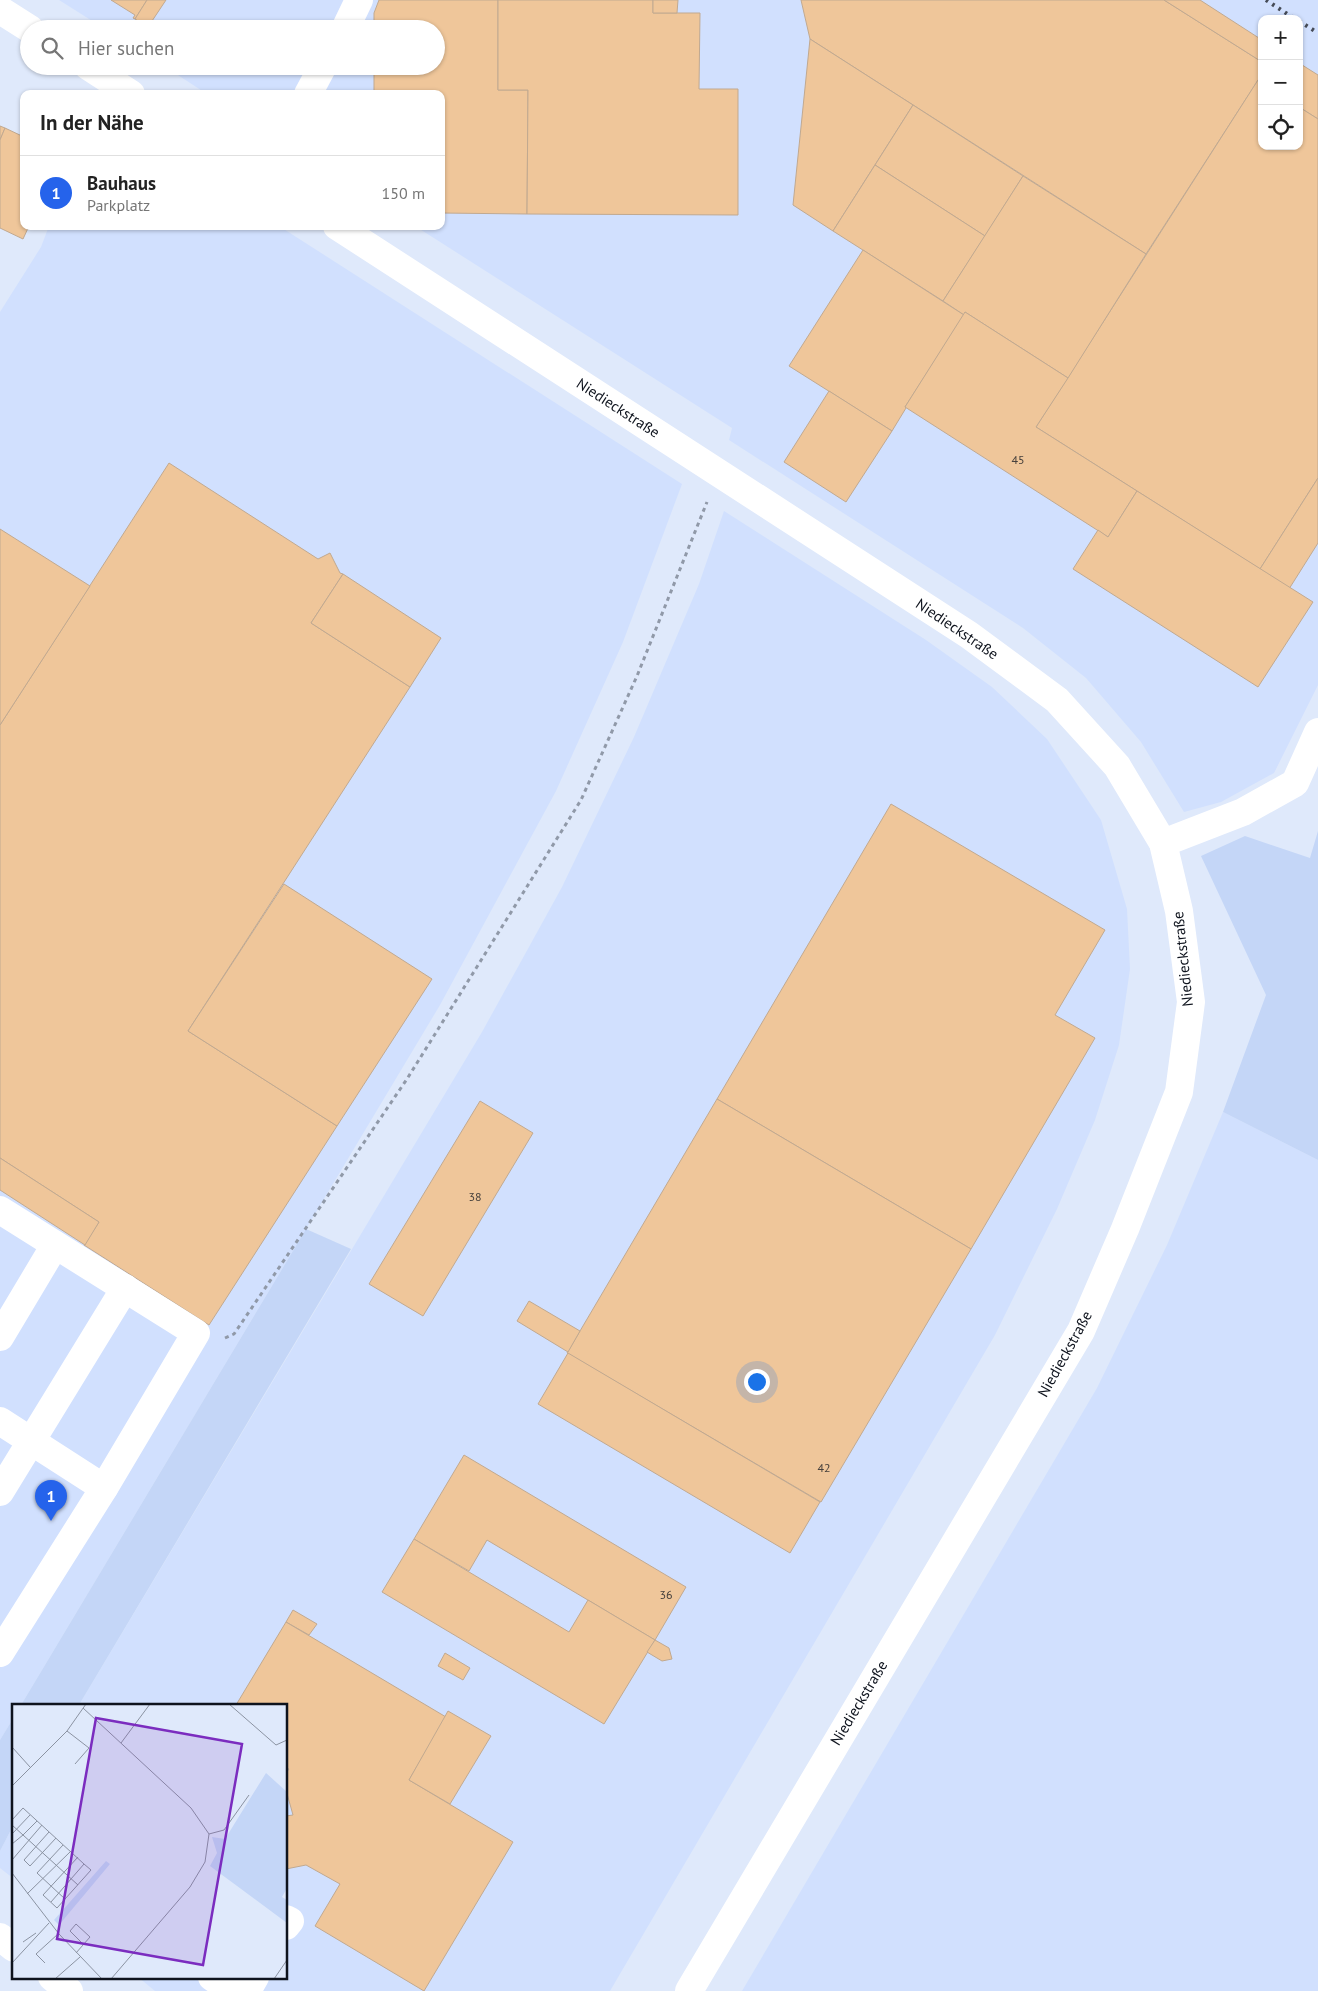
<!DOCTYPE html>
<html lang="de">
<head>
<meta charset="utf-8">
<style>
  body { margin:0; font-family:"PT Sans",sans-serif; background:#f6f6f6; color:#222 }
  .controls { position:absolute; right:15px; top:15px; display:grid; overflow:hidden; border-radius:10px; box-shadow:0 1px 4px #0004 }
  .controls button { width:45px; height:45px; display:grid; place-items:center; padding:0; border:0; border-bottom:1px solid #e0e0e0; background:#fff; color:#222; font:25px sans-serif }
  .you { position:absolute; left:756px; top:1381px; width:18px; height:18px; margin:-12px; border:4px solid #fff; border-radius:50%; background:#1a73e8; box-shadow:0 0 0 8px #1a73e833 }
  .badge { display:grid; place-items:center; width:32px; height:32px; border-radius:50%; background:#2563eb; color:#fff; font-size:16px; font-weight:700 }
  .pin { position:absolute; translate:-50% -41px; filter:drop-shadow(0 1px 2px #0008) }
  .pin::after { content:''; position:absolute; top:26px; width:18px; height:15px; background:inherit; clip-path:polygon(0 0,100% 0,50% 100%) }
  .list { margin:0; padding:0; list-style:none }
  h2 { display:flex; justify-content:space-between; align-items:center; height:65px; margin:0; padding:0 20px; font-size:21px }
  h2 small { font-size:16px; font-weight:400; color:#767676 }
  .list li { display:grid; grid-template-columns:32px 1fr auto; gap:15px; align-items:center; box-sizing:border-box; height:75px; padding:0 20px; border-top:1px solid #e0e0e0 }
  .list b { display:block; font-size:19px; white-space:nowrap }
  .list p { margin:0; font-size:16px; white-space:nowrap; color:#767676 }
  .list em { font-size:16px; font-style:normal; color:#767676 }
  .icon { flex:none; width:28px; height:28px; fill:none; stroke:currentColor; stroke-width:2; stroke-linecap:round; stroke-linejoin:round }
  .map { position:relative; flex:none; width:1318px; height:1991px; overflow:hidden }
  .search { position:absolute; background:#fff; box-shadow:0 1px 4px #0004; left:20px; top:20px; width:425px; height:55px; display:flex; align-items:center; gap:12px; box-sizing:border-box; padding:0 18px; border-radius:28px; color:#767676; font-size:19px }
  .panel { position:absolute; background:#fff; box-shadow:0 1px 4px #0004; left:20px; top:90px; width:425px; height:140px; border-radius:10px }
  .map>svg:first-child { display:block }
</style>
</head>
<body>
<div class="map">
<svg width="1318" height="1991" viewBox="0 0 1318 1991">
  <rect width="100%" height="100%" fill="#dfe9fb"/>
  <!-- built -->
  <g fill="#d1e0fe" fill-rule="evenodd">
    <path d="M 59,0 L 1318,0 L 1318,685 L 1274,773 L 1221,802 L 1184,812 L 1141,742 L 1086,678 L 1023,628 L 729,440 L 732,428 L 415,226 L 441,226 L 441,94 L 207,94 L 164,66 L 436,66 L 436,29 L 105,29 ZM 1262,19 L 1299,19 L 1299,146 L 1262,146 Z"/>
    <path d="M 49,226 L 279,226 L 682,484 L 623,642 L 556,791 L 440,1005 L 21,1705 L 14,1705 L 14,1717 L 0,1740 L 0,312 L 41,247 Z"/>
    <path d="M 724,511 L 926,640 L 992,687 L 1047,739 L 1101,820 L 1127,909 L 1130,969 L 1119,1045 L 1095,1120 L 1057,1209 L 995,1335 L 610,1991 L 155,1991 L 138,1977 L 286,1977 L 286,1705 L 79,1705 L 482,1032 L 562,887 L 634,737 L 699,584 Z"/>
    <path d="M 1223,1112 L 1318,1160 L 1318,1991 L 742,1991 L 1097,1388 L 1167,1245 Z"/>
    <path d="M 14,1824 L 14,1879 L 0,1868 L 0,1851 Z"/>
  </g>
  <!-- green -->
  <g fill="#c4d6f7">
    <path d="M 1318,831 L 1318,1160 L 1223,1112 L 1266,995 L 1201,856 L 1245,836 L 1310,858 Z"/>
    <path d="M 306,1229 L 351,1249 L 79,1705 L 21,1705 Z"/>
    <path d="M 14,1717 L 14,1824 L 0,1851 L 0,1740 Z"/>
  </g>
  <!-- building -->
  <g fill="#efc69a" stroke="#c1a990">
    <path d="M 111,0 L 147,0 L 135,19 L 133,18 L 135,15 Z"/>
    <path d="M 147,0 L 166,0 L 148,27 L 135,19 Z"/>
    <path d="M 379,0 L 498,0 L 498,90 L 528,90 L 527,214 L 441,213 L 441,94 L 374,94 L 374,66 L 436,66 L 436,29 L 374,29 L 374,13 Z"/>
    <path d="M 498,0 L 653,0 L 653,13 L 700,13 L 699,89 L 738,89 L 738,215 L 527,214 L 528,90 L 498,90 Z"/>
    <path d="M 653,0 L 678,0 L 677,13 L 653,13 Z"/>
    <path d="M 801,0 L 1164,0 L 1262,62 L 1262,74 L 1146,254 L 810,39 Z"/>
    <path d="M 1164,0 L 1200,0 L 1262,40 L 1262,62 Z"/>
    <path d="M 810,39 L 913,105 L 833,231 L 793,205 Z"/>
    <path d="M 1299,63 L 1318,75 L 1318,119 L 1299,107 Z"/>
    <path d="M 1258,80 L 1262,83 L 1262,146 L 1299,146 L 1299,107 L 1318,119 L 1318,478 L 1260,569 L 1036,427 Z"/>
    <path d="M 913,105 L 1023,176 L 985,236 L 875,165 Z"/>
    <path d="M 0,126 L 5,128 L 0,140 Z"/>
    <path d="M 5,128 L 24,137 L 24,226 L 29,226 L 23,239 L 0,228 L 0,140 Z"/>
    <path d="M 875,165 L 985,236 L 943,301 L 833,231 Z"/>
    <path d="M 1023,176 L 1146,254 L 1068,378 L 965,312 L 964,315 L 943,301 Z"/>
    <path d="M 863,250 L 964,315 L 905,407 L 906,408 L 892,431 L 789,366 Z"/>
    <path d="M 965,312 L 1068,378 L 1036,427 L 1137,491 L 1108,537 L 905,407 Z"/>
    <path d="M 829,391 L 892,431 L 846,502 L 784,462 Z"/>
    <path d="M 169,463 L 318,559 L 330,553 L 340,573 L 343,574 L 311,623 L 410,687 L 188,1031 L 337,1126 L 209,1325 L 84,1245 L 99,1222 L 0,1158 L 0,725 Z"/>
    <path d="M 1318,478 L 1318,543 L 1289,589 L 1260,569 Z"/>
    <path d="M 1137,491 L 1313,602 L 1258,687 L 1073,569 L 1098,530 L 1108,537 Z"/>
    <path d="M 0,529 L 90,586 L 0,725 Z"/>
    <path d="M 343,574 L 441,638 L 410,687 L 311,623 Z"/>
    <path d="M 891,804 L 1105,930 L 1055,1015 L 1095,1038 L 971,1249 L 717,1099 Z"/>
    <path d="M 284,884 L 432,979 L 337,1126 L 188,1031 Z"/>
    <path d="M 717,1099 L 971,1249 L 821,1502 L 567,1353 Z"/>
    <path d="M 480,1101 L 533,1133 L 423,1316 L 369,1284 Z"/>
    <path d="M 0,1158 L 99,1222 L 85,1245 L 0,1190 Z"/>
    <path d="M 529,1301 L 580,1331 L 568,1352 L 517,1321 Z"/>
    <path d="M 568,1353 L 820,1502 L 790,1553 L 538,1404 Z"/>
    <path d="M 464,1455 L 686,1587 L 655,1640 L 487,1540 L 469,1571 L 414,1539 Z"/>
    <path d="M 414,1539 L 569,1632 L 588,1600 L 655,1640 L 604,1724 L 382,1592 Z"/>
    <path d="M 293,1610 L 317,1624 L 309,1635 L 286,1622 Z"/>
    <path d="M 286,1622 L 446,1717 L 409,1780 L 513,1842 L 424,1991 L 315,1926 L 340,1884 L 306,1865 L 286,1869 L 286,1816 L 293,1815 L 286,1790 L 286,1773 L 289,1769 L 286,1768 L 286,1705 L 236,1705 Z"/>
    <path d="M 655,1640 L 669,1648 L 672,1659 L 662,1661 L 647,1652 Z"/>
    <path d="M 445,1653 L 470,1668 L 463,1680 L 438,1666 Z"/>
    <path d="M 448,1711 L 491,1736 L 450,1804 L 409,1780 Z"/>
  </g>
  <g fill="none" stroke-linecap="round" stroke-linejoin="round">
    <!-- path -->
    <path stroke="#9099a8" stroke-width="3" stroke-dasharray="4 4" stroke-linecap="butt" d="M 225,1338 L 234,1334 L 407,1079 L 581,800 L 637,676 L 707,502"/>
    <!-- minor -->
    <g stroke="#fff" stroke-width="28">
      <path d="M 0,10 L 30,29"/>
      <path d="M 345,29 L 359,0"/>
      <path d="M 88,66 L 131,94"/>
      <path d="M 308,94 L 323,66"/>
      <path d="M 337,226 L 969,635 L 1057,700 L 1117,766 L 1163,843 L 1179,911 L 1191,1002 L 1179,1092 L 1125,1229 L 1081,1331 L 689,1991"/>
      <path d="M 1163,843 L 1243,812 L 1295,783 L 1318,732"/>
      <path d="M 0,1210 L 196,1333 L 104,1488 L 0,1653"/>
      <path d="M 0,1337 L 55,1245"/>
      <path d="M 0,1421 L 104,1488"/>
      <path d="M 0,1492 L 125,1288"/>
      <path d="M 286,1919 L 290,1921 L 286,1926"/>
      <path d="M 0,1937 L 14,1948"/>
      <path d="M 52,1977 L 69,1991"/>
      <path d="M 212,1977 L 232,1991"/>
      <path d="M 247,1991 L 255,1977"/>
    </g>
    <!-- rail -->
    <g stroke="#454b57" stroke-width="4" stroke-dasharray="2.5 5" stroke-linecap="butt">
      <path d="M 1266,0 L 1295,19"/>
      <path d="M 1299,21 L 1318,33"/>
    </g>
  </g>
  <g text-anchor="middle" stroke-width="5" stroke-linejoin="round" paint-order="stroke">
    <!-- number labels -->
    <g font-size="12" fill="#46403c">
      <text x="1018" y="464">45</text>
      <text x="475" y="1201">38</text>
      <text x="824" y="1472">42</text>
      <text x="666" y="1599">36</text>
    </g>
    <!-- street labels -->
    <g font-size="15" fill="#0e131d" stroke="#fff">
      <text transform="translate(618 408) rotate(33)" y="5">Niedieckstraße</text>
      <text transform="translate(957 629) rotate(34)" y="5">Niedieckstraße</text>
      <text transform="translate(1183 959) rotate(-96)" y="5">Niedieckstraße</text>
      <text transform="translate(1065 1354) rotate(-61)" y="5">Niedieckstraße</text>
      <text transform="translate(859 1703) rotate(-59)" y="5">Niedieckstraße</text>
    </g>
  </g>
  <!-- overview -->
  <g transform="translate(12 1704)">
    <rect width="275" height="275" fill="#dfe9fb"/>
    <path d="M 254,69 L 275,88 L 275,184 L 270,193 L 275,196 L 275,219 L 198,162 L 205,149 L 200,133 L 213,135 ZM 94,157 L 98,160 L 47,221 L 42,216 Z" fill="#c4d6f7"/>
    <path fill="none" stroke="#8b93a2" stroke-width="1" d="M 217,0 L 264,41 L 275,36M 71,4 L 179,104 L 197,130 L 193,158 L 178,183 L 99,275M 55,27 L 77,44 L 63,60M 109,39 L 138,0M 0,43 L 18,63M 0,82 L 55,27 L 74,0M 0,116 L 11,104 L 72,160 L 79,166 L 45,204 L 31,191 L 66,153M 25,117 L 11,131 L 66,181M 0,121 L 11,131 L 0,140M 37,128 L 12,156 L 18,162 L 44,134M 0,130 L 18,111M 197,130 L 212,126 L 237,91M 51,141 L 25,169 L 53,195M 0,156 L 30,121M 0,169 L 47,230 L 90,275M 15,190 L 59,147M 39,198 L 72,160M 11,238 L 24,229M 64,249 L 78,233 L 64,220 L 58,227 L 72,241M 0,259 L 37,219M 33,259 L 24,250 L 46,230M 43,275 L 68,253M 262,275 L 275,256"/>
    <path fill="#7b2cbf" fill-opacity="0.15" stroke="#7b2cbf" stroke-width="2.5" d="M 84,14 L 230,40 L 191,261 L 45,235 Z"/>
    <rect width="275" height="275" fill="none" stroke="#0e131d" stroke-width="2.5"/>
  </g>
</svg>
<div class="controls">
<button>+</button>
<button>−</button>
<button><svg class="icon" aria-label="locate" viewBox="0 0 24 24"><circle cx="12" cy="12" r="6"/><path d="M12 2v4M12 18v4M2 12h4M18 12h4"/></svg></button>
</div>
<div class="you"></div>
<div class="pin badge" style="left:51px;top:1521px">1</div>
<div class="search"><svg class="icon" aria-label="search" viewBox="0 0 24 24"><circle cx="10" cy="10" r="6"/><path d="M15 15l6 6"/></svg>Hier suchen</div>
<section class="panel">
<h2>In der Nähe<small></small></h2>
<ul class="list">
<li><span class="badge">1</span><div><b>Bauhaus</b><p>Parkplatz</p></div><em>150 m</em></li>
</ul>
</section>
</div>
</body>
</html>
